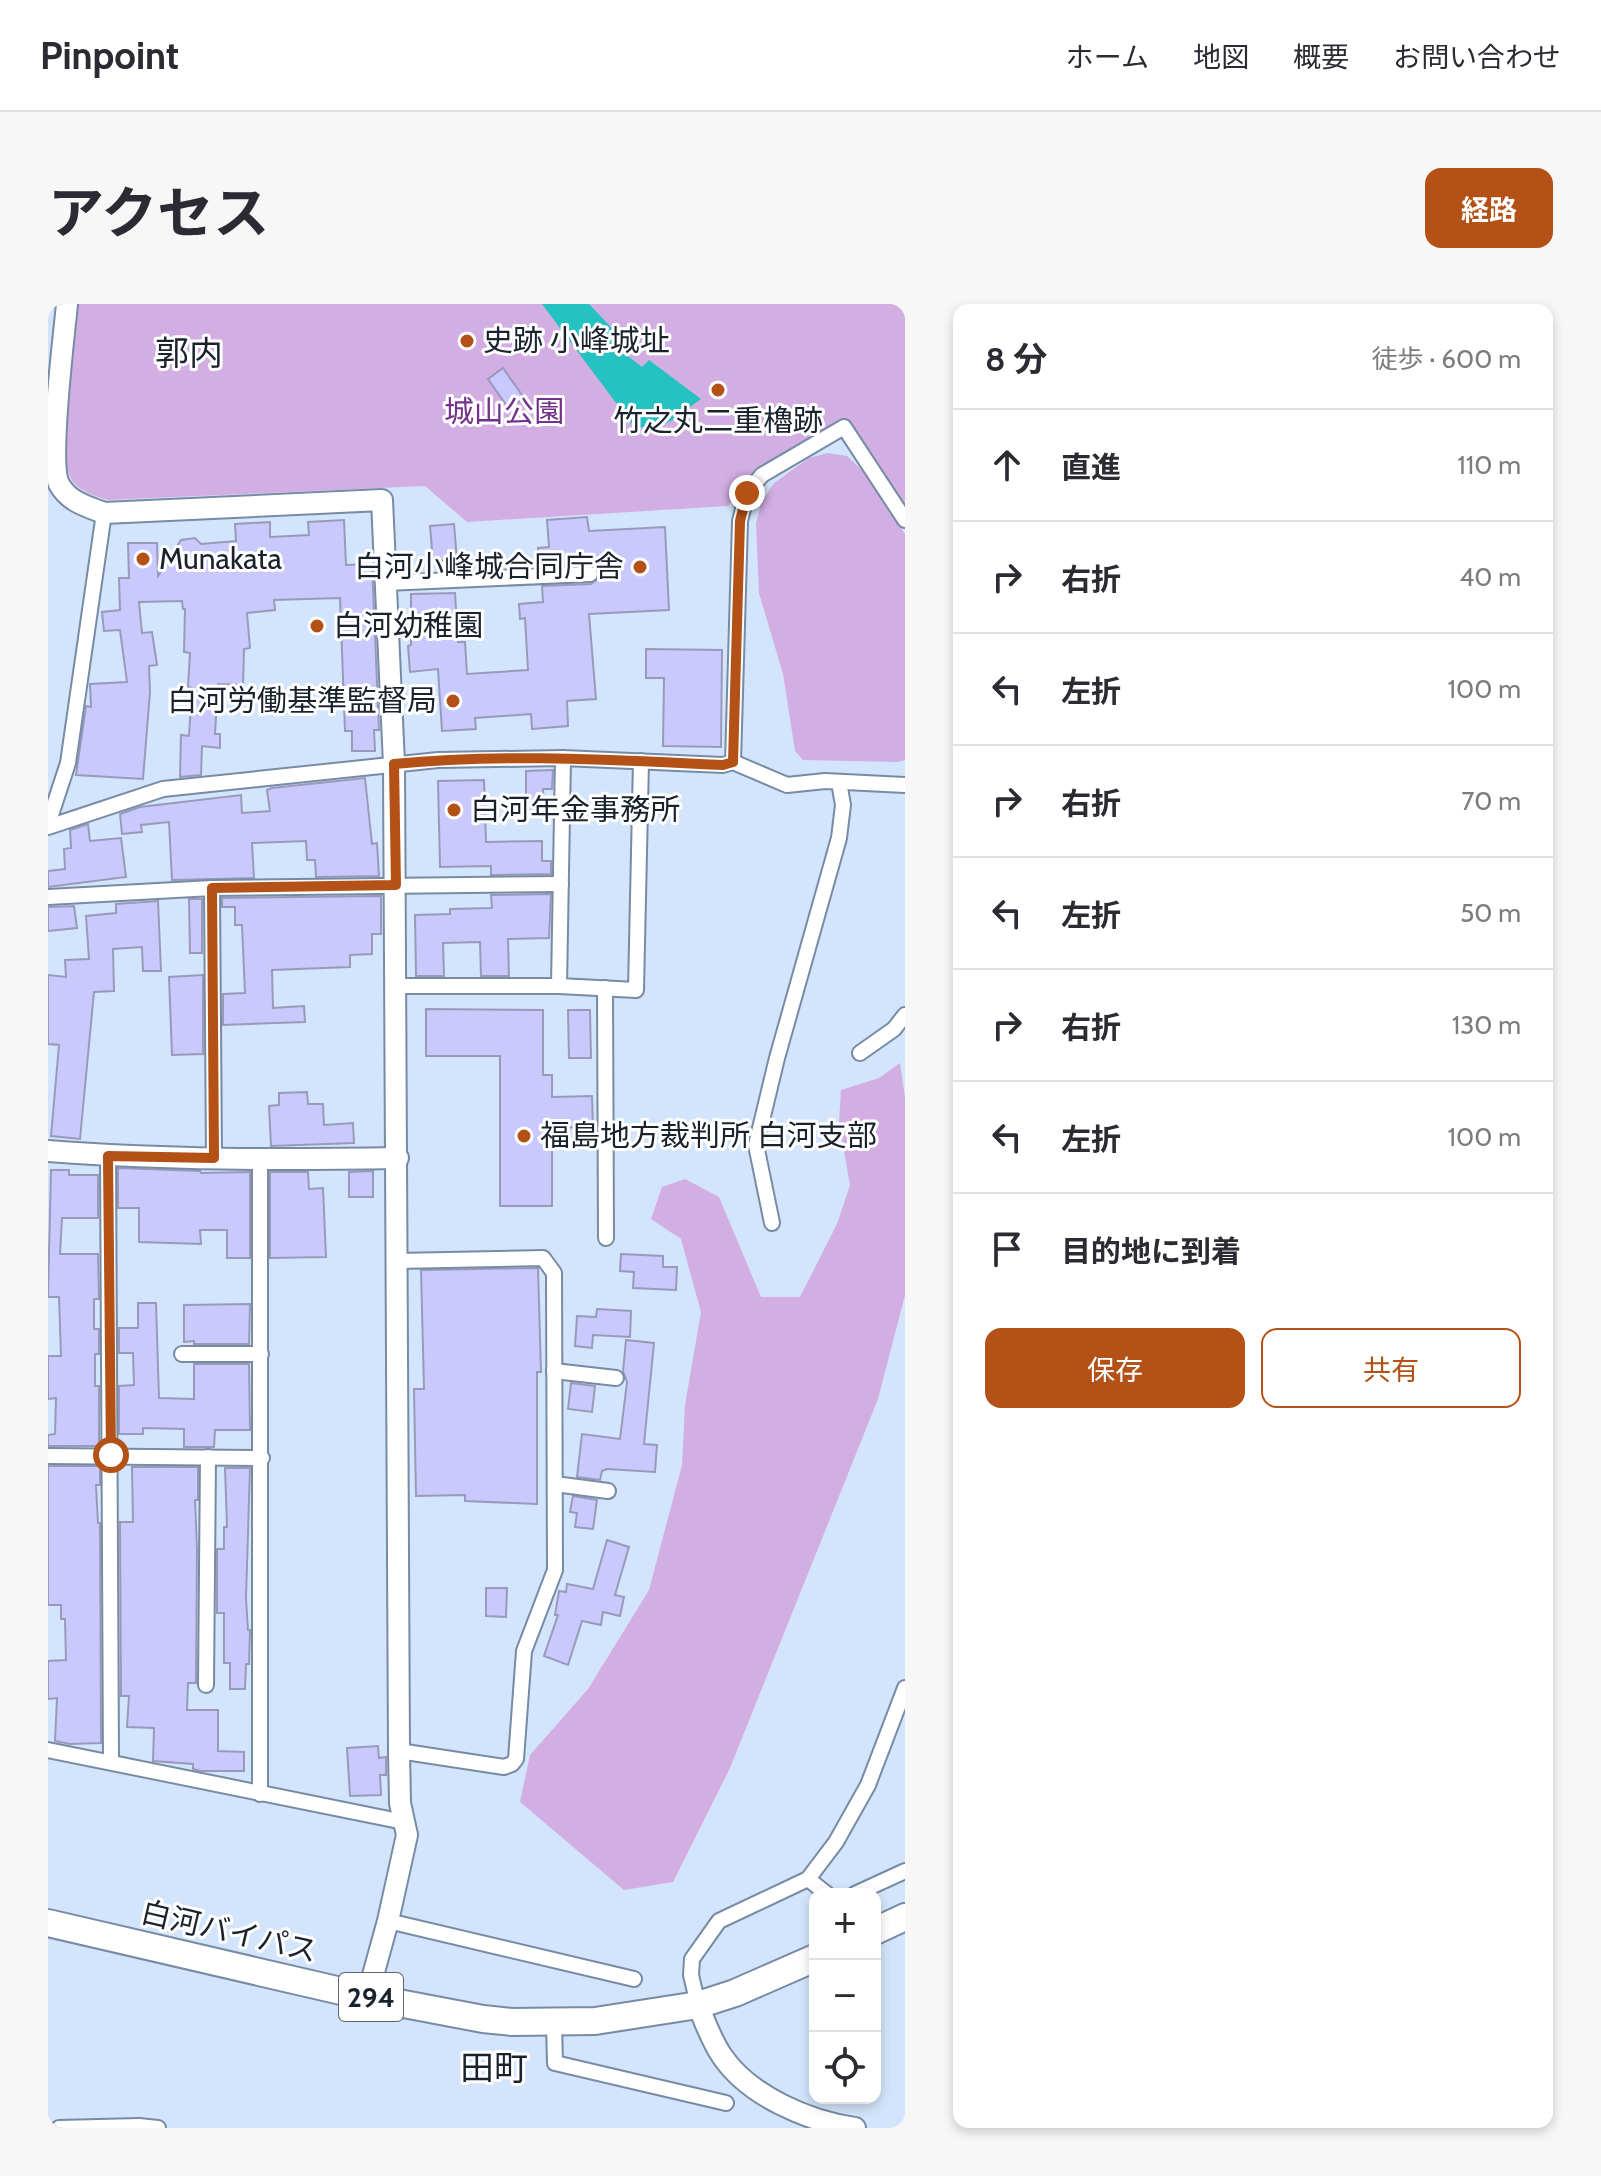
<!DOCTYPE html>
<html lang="ja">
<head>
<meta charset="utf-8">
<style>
  body { margin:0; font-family:Cabin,"Noto Sans JP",sans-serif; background:#f7f7f7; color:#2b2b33 }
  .controls { position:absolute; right:24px; bottom:24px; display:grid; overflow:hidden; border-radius:16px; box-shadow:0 4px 12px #0003 }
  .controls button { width:72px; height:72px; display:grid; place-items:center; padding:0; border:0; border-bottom:2px solid #e1e1e2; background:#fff; color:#2b2b33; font:40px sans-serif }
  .stop { position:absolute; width:24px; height:24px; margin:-18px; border:6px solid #b35117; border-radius:50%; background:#fff }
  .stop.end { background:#b35117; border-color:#fff; box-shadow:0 2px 8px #0008 }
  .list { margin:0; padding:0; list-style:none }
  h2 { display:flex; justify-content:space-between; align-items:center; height:104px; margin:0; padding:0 32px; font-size:34px }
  h2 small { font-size:26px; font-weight:400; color:#7c7c81 }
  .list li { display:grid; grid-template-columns:52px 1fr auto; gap:24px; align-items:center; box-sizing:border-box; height:112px; padding:0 32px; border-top:2px solid #e1e1e2 }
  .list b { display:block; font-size:30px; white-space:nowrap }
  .list em { font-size:26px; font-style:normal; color:#7c7c81 }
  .actions { display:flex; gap:16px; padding:24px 32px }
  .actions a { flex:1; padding:18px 0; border:2px solid #b35117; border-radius:16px; text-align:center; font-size:28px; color:#b35117 }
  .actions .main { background:#b35117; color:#fff }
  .icon { flex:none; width:44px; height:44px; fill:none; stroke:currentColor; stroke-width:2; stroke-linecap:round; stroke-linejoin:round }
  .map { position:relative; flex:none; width:857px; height:1824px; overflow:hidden; border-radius:16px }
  header { display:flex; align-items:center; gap:48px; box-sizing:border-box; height:112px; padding:0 40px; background:#fff; border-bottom:2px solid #e1e1e2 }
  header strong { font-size:38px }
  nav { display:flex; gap:44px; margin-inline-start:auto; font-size:28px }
  .intro { display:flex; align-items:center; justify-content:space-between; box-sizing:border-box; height:192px; padding:0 48px }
  h1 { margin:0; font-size:56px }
  .button { padding:20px 36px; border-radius:16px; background:#b35117; color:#fff; font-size:28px; font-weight:700 }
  main { display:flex; gap:48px; padding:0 48px }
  aside { flex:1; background:#fff; border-radius:16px; box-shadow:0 4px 12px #0003 }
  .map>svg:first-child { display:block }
</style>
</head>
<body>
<header>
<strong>Pinpoint</strong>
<nav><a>ホーム</a><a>地図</a><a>概要</a><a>お問い合わせ</a></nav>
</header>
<div class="intro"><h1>アクセス</h1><a class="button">経路</a></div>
<main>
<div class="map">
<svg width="857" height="1824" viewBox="0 0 857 1824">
  <rect width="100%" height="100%" fill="#d3e5fc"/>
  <!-- green -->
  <g fill="#d2aee3">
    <path d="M 27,0 L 857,0 L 857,213 L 795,117 L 701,175 L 680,202 L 419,218 L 377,182 L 59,196 C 48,192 34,188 26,179 C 5,156 24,34 27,0 Z"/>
    <path d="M 780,149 L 799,152 L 816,168 L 857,230 L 857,456 L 850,458 L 755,456 L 747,447 L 735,370 L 711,289 L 708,220 L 713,199 L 726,179 L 761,154 Z"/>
    <path d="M 852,759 L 857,794 L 857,991 L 830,1095 L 682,1464 L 625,1578 L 576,1586 L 472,1498 L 482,1451 L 540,1385 L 601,1286 L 634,1161 L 637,1101 L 653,1008 L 633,935 L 603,915 L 614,883 L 637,875 L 671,893 L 713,993 L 752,993 L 789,920 L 802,881 L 791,818 L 793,786 L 831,774 Z"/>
  </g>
  <!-- water -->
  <path fill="#24c3c1" d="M 494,0 L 541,0 L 577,38 L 572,46 L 594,63 L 601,56 L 653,95 C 631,110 610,135 583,119 Z"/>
  <!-- building -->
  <g fill="#c9c9fe" stroke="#999aba" stroke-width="2">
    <path d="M 455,64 L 476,94 L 461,105 L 440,75 Z"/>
    <path d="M 539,213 L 541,227 L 617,223 L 621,306 L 541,310 L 548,395 L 519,397 L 520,422 L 484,425 L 483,410 L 427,414 L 428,425 L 394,427 L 390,365 L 362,368 L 360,342 L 363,341 L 363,290 L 407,289 L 410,338 L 417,338 L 419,370 L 480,366 L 477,314 L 472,315 L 471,300 L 495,298 L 494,282 L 543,280 L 550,275 L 552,270 L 550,264 L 542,260 L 492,262 L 490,244 L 501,243 L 499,216 Z"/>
    <path d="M 296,216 L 298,261 L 324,260 L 331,426 L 326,426 L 327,447 L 304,447 L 304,427 L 297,427 L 292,294 L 226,296 L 227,306 L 199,309 L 202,344 L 196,345 L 195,381 L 170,380 L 167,430 L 172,430 L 172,444 L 154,442 L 153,471 L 132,473 L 133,431 L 141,432 L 144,384 L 140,383 L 142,349 L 136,348 L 137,305 L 135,305 L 134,297 L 91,298 L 94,329 L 104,328 L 109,361 L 101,362 L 102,388 L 95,475 L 28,471 L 38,402 L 43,403 L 42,380 L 79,378 L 72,326 L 56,327 L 54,308 L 72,306 L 71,274 L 81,274 L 80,239 L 109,239 L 110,272 L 133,236 L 147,234 L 153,240 L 188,237 L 187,220 L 222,218 L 222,233 L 261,231 L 260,218 Z"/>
    <path d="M 406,220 L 409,256 L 385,257 L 382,222 Z"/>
    <path d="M 598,345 L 674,346 L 673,443 L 615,442 L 616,374 L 598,374 Z"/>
    <path d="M 505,466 L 504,485 L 495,485 L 496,511 L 478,511 L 478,467 Z"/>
    <path d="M 317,474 L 324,540 L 329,539 L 331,572 L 268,573 L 267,556 L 259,556 L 258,537 L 204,539 L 206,574 L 124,576 L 121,518 L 93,521 L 94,528 L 74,530 L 72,510 L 92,503 L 193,491 L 194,509 L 222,507 L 219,486 L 224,484 Z"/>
    <path d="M 436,476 L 438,538 L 494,537 L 494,557 L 503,557 L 503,570 L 443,571 L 443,562 L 392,563 L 390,477 Z"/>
    <path d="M 40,520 L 42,537 L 73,534 L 78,573 L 0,583 L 0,567 L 17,565 L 16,545 L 23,544 L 22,526 Z"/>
    <path d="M 503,590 L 501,634 L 460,635 L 461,672 L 433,672 L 432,638 L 395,639 L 396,672 L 368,672 L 367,611 L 402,610 L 402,605 L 444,604 L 443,591 Z"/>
    <path d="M 333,592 L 333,630 L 324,630 L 324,650 L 302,651 L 302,663 L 224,666 L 225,704 L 256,702 L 257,718 L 175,721 L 175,690 L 197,689 L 194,621 L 187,621 L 187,603 L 174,603 L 174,594 Z"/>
    <path d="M 141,595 L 154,595 L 154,649 L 142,649 Z"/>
    <path d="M 110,597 L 113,667 L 95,667 L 94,643 L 65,645 L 66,687 L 46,688 L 32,835 L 3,832 L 11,741 L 0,740 L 0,671 L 18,673 L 17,656 L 41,655 L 38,612 L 68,609 L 68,600 Z"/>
    <path d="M 26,602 L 29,624 L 0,627 L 0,603 Z"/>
    <path d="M 155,671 L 155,750 L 124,751 L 121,673 Z"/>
    <path d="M 378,705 L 495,706 L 495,771 L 504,771 L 504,793 L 544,792 L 545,823 L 504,824 L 504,902 L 452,902 L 452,752 L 378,752 Z"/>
    <path d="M 520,706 L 542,706 L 543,754 L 521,754 Z"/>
    <path d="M 259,788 L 260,800 L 275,800 L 276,821 L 305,819 L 306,839 L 223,842 L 221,802 L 231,801 L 231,789 Z"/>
    <path d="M 70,864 L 152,867 L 153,869 L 202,868 L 202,954 L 179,954 L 179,926 L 152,926 L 153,940 L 91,938 L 91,904 L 70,904 Z"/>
    <path d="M 3,866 L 21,866 L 21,871 L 50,871 L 50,914 L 14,914 L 12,950 L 50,950 L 51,995 L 46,995 L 46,1025 L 51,1025 L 51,1050 L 47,1050 L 47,1082 L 51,1082 L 51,1142 L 0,1142 L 0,1131 L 7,1130 L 8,1094 L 0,1095 L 0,1052 L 13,1052 L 11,993 L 0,993 Z"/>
    <path d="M 325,867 L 325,893 L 301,893 L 301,868 Z"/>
    <path d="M 222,868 L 260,868 L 261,885 L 275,884 L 278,953 L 222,954 Z"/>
    <path d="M 573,950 L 615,952 L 615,963 L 629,963 L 628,986 L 585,984 L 586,968 L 572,967 Z"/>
    <path d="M 490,964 L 493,1068 L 489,1068 L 489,1200 L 417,1197 L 417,1191 L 368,1192 L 366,1085 L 376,1085 L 373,966 Z"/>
    <path d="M 90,999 L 108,999 L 111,1094 L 146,1095 L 146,1060 L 201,1060 L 202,1126 L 167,1126 L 166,1143 L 136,1143 L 136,1125 L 95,1124 L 95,1130 L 71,1130 L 71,1082 L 86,1081 L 85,1049 L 71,1049 L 71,1024 L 90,1024 Z"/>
    <path d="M 202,1000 L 201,1040 L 146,1040 L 146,1037 L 136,1038 L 136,1001 Z"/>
    <path d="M 549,1005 L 583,1007 L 582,1033 L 545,1031 L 544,1044 L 527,1042 L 529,1012 L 548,1013 Z"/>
    <path d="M 578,1036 L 606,1039 L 596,1140 L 609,1141 L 607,1168 L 559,1165 L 554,1167 L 552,1176 L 529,1173 L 534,1130 L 572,1135 L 579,1078 L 575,1067 Z"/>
    <path d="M 523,1079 L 547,1082 L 544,1108 L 520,1105 Z"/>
    <path d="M 0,1162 L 52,1162 L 52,1181 L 48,1181 L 50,1219 L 52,1219 L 53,1439 L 22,1440 L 7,1437 L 9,1394 L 0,1395 L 0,1357 L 18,1356 L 17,1315 L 13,1315 L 13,1301 L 0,1301 Z"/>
    <path d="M 84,1163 L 150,1163 L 150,1196 L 147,1196 L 149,1245 L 148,1379 L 140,1379 L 139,1406 L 170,1406 L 170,1447 L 196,1448 L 196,1467 L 152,1467 L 145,1465 L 145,1460 L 105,1457 L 106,1424 L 79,1423 L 81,1392 L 73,1392 L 72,1218 L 85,1218 Z"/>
    <path d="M 177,1164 L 202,1164 L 198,1294 L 200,1326 L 202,1326 L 201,1360 L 198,1360 L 197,1385 L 182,1385 L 182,1359 L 176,1359 L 176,1309 L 169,1309 L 169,1245 L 176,1245 L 176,1223 L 179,1223 Z"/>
    <path d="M 525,1192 L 549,1196 L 545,1225 L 527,1223 L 529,1209 L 522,1208 Z"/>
    <path d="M 559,1236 L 581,1243 L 567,1291 L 576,1293 L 572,1312 L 555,1308 L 553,1321 L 534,1317 L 520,1361 L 496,1352 L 510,1311 L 507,1311 L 511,1287 L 518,1288 L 519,1280 L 545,1285 Z"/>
    <path d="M 438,1284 L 459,1284 L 458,1313 L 438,1312 Z"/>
    <path d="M 330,1442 L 331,1454 L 338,1453 L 338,1471 L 332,1471 L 333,1491 L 302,1492 L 299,1444 Z"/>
  </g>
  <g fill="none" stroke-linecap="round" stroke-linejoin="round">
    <!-- street casing -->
    <g stroke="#778ba5" stroke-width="18">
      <g id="street">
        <path d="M 338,279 L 542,270"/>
        <path d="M 685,458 L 692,217 L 699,189 L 714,171 L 796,123 L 857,216"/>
        <path d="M 0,520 L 20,459 L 56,209"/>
        <path d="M 0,523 L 115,485 L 390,456 L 515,454 L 675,461 L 685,458 L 739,481 L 777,477 L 857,481"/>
        <path d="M 164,584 L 166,854"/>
        <path d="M 0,593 L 164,584 L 513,580"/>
        <path d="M 347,682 L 511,682 L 588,686 L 593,457"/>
        <path d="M 511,682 L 515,454"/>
        <path d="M 557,684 L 558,934"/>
        <path d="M 812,749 L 846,725 L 857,711"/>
        <path d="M 60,852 L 63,1457"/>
        <path d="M 724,919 L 708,841 L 729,754 L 791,534 L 795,501 L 791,478"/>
        <path d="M 349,957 L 495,954 L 506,969 L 507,1266 L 476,1347 L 468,1455 L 464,1460 L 456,1463 L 351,1447"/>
        <path d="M 134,1050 L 213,1050"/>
        <path d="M 506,1067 L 568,1074"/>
        <path d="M 0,1152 L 214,1154"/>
        <path d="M 507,1180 L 560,1187"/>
        <path d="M 158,1381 L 160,1153"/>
        <path d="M 0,1446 L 356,1518"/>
        <path d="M 212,1490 L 212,856"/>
        <path d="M 760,1575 L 779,1590"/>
        <path d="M 807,1590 L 857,1567"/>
        <path d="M 340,1617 L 586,1675"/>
        <path d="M 650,1701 L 643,1671 L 644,1655 L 671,1617 L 760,1575 L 788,1538 L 820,1481 L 857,1384"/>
        <path d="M 506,1720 L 507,1759 L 678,1799"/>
        <path d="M 11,1824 L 91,1822 L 110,1824"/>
      </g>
    </g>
    <!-- secondary casing -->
    <g stroke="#778ba5" stroke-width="24">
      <g id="secondary">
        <path d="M 19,0 C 16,32 0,158 11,180 C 21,198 38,202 56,209 L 334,196 L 346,460 L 351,1447 L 352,1499 L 359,1531 L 340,1617 L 319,1693"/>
        <path d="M 0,847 C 116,856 233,856 350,854"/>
        <path d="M 650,1701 C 657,1718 663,1736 674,1752 C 701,1792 760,1817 807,1824"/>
      </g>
    </g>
    <!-- highway casing -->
    <g stroke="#778ba5" stroke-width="30">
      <g id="highway">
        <path d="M 0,1619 L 319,1693 L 435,1715 L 464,1718 L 547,1717 L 650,1701 L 687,1689 L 767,1654"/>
        <path d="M 827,1627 L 857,1613"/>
      </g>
    </g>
    <!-- street -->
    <use href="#street" stroke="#fff" stroke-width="14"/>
    <!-- secondary -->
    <use href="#secondary" stroke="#fff" stroke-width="20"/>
    <!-- highway -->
    <use href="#highway" stroke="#fff" stroke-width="26"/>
  </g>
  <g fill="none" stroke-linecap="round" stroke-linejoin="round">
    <!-- route -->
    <path stroke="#b35117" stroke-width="10" d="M 63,1151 L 60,852 L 166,854 L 164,584 L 348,581 L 346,460 C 455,449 565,456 675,461 L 685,458 L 692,217 L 699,189"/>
  </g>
  <!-- markers -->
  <g fill="#b35117" stroke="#fff" stroke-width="3">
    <circle cx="419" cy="37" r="8"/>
    <circle cx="670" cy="86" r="8"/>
    <circle cx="95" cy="255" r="8"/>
    <circle cx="592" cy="263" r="8"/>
    <circle cx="269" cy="322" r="8"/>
    <circle cx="405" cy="397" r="8"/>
    <circle cx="406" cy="506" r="8"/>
    <circle cx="476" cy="832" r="8"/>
  </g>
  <g text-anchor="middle" stroke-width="6" stroke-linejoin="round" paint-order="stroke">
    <!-- shield labels -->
    <rect fill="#fff" stroke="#5f656c" stroke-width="2" x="291" y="1669" width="64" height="48" rx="6"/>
    <g font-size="28" font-weight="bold" fill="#1a232d">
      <text x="323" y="1703">294</text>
    </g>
    <!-- poi labels -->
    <g font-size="30" fill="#1a232d" stroke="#fff" text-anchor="start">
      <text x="435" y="47">史跡 小峰城址</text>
      <text x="670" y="127" text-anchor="middle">竹之丸二重櫓跡</text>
      <text x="111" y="265">Munakata</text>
      <text x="576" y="273" text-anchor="end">白河小峰城合同庁舎</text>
      <text x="285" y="332">白河幼稚園</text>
      <text x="389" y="407" text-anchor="end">白河労働基準監督局</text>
      <text x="422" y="516">白河年金事務所</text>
      <text x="492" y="842">福島地方裁判所 白河支部</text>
    </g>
    <!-- park labels -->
    <g font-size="30" fill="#72328c" stroke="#fff">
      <text x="456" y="118">城山公園</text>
    </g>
    <!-- street labels -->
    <g font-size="30" fill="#1a232d" stroke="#fff">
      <text transform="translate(181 1628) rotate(13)" y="10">白河バイパス</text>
    </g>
    <!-- quarter labels -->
    <g font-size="34" fill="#1a232d" stroke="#fff">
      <text x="141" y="61">郭内</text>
      <text x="446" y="1776">田町</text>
    </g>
  </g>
</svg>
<div class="controls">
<button>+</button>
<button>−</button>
<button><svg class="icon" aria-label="locate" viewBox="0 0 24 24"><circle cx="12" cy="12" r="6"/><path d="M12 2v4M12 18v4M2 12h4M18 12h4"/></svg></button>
</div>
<div class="stop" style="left:63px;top:1151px"></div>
<div class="stop end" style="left:699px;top:189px"></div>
</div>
<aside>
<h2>8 分<small>徒歩 · 600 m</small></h2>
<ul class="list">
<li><svg class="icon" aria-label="ahead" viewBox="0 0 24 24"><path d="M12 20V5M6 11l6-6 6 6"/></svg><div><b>直進</b></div><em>110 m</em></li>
<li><svg class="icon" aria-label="right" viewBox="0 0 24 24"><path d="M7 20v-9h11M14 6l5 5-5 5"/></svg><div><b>右折</b></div><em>40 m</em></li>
<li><svg class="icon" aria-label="left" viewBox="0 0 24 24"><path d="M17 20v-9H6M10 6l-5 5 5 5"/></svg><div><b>左折</b></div><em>100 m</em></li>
<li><svg class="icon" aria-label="right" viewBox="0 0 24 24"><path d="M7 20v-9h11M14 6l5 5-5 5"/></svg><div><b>右折</b></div><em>70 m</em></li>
<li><svg class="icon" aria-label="left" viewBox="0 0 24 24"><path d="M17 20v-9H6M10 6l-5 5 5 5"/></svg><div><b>左折</b></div><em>50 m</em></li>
<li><svg class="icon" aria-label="right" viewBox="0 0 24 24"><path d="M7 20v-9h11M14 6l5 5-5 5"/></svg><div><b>右折</b></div><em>130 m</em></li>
<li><svg class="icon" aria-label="left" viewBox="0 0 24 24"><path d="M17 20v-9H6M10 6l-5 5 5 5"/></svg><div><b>左折</b></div><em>100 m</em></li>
<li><svg class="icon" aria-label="arrive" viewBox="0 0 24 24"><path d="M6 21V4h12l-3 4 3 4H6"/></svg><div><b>目的地に到着</b></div></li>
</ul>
<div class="actions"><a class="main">保存</a><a>共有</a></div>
</aside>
</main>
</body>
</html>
